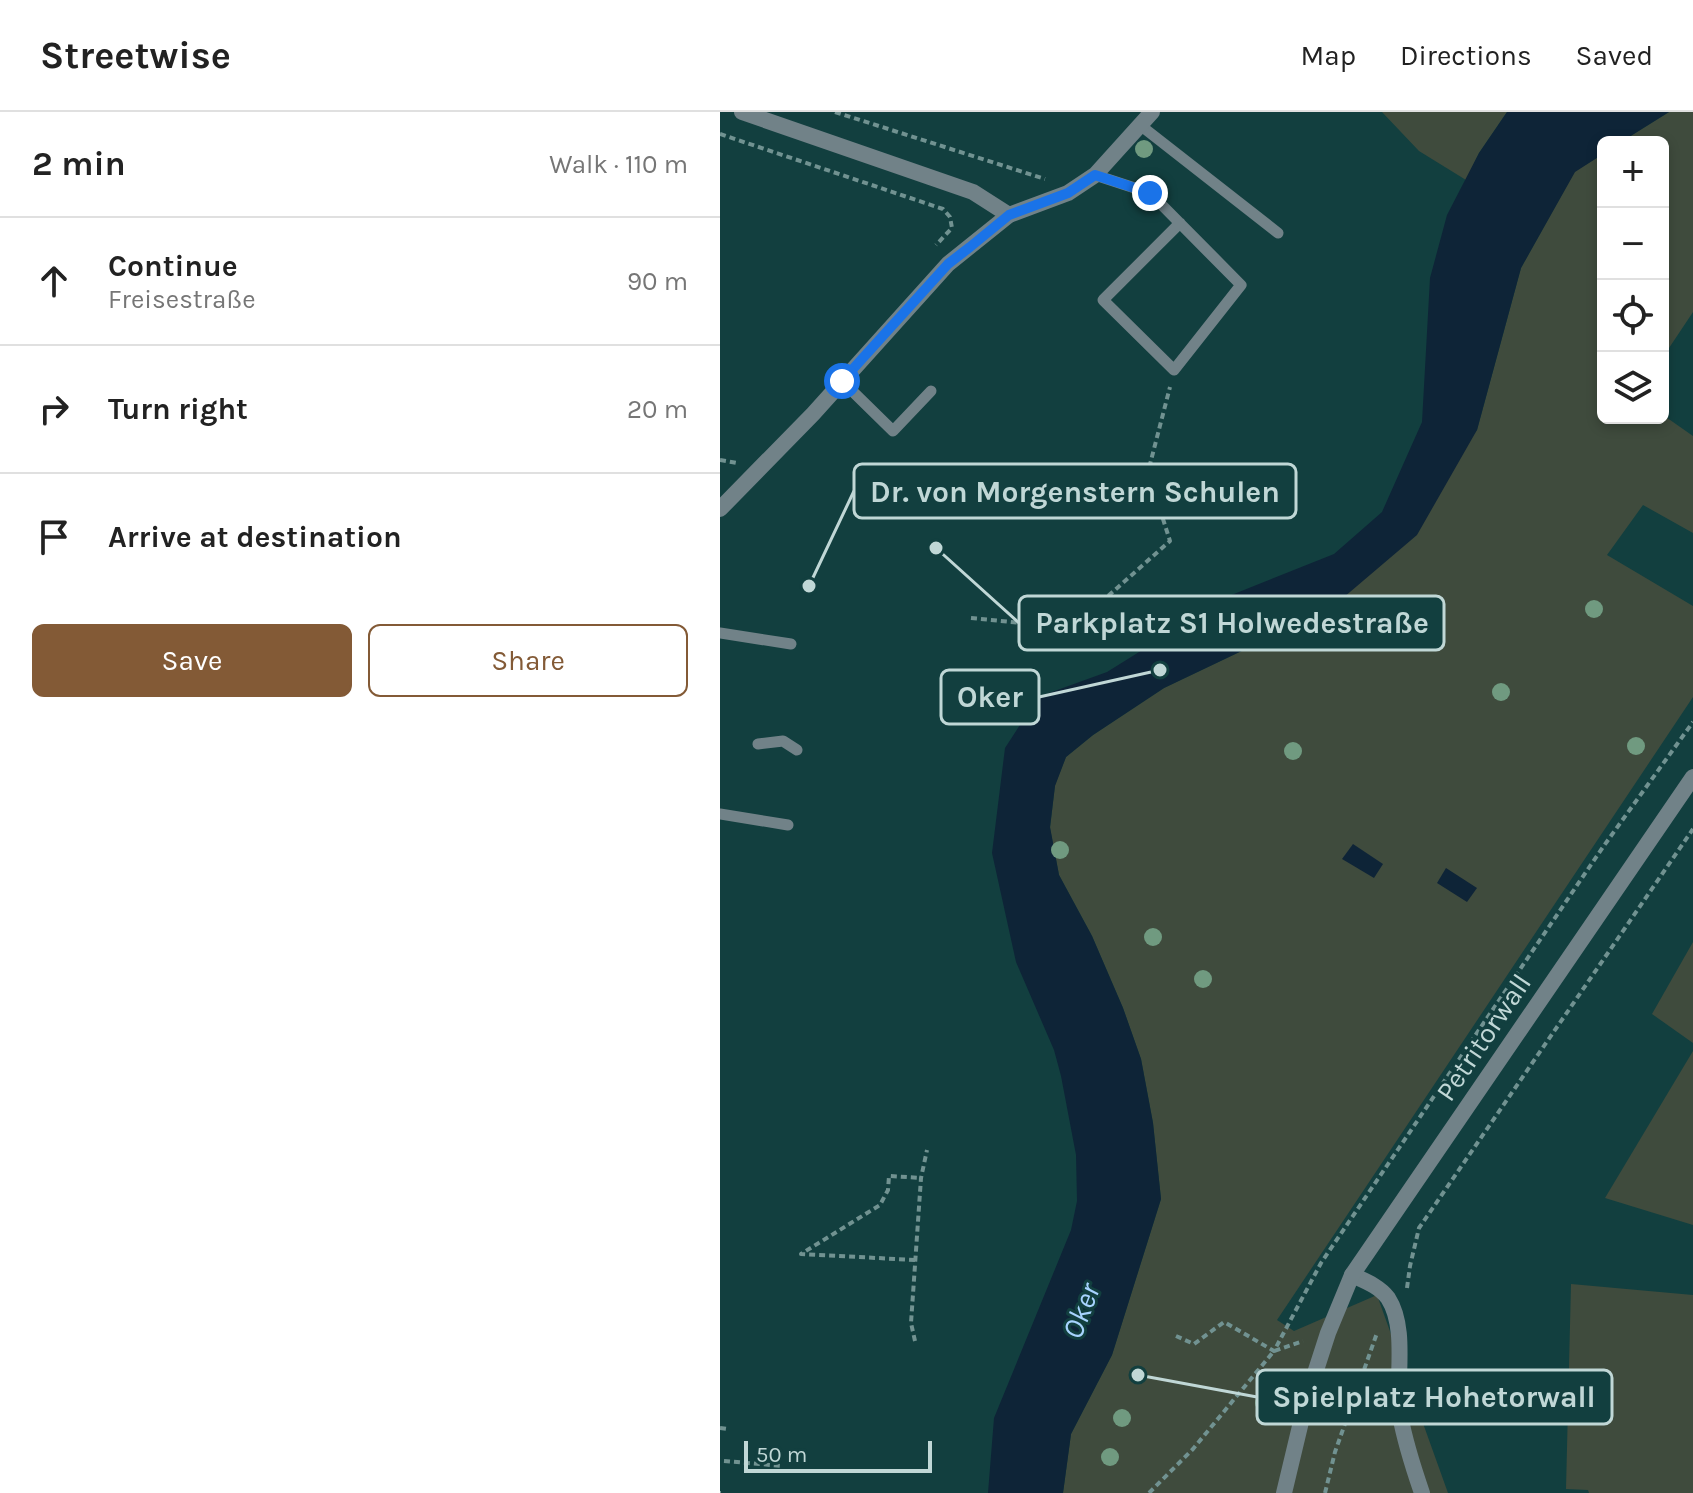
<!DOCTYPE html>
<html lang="en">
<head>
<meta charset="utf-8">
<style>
  body { margin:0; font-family:Karla,sans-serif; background:#f2f2f2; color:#222 }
  .controls { position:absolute; right:24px; top:24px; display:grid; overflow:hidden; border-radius:12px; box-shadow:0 4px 12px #0003 }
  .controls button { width:72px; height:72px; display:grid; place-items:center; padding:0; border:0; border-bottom:2px solid #e0e0e0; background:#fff; color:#222; font:40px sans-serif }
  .scale { position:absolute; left:24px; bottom:20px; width:188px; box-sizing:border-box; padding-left:8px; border:4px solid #c0d7d6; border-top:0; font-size:22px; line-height:28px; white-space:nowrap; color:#c0d7d6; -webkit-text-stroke:6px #123f3f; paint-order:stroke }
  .stop { position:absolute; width:24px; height:24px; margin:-18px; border:6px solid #1a73e8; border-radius:50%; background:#fff }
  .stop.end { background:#1a73e8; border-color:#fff; box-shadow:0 2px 8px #0008 }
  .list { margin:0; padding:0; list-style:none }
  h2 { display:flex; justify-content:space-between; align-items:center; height:104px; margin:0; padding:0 32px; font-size:34px }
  h2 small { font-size:26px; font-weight:400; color:#767676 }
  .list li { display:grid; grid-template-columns:52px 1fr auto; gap:24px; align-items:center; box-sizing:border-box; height:128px; padding:0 32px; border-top:2px solid #e0e0e0 }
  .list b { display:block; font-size:30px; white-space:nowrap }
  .list p { margin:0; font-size:26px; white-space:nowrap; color:#767676 }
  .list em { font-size:26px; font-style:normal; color:#767676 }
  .actions { display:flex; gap:16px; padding:24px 32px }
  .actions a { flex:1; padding:18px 0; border:2px solid #835a36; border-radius:12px; text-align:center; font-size:28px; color:#835a36 }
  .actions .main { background:#835a36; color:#fff }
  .icon { flex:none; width:44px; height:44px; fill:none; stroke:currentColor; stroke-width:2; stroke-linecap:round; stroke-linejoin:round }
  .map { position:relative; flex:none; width:973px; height:1381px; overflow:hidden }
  header { display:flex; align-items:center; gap:48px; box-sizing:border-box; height:112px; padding:0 40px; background:#fff; border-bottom:2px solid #e0e0e0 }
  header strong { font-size:38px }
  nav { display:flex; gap:44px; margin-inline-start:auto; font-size:28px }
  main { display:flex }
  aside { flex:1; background:#fff }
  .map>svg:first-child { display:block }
</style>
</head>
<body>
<header>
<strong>Streetwise</strong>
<nav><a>Map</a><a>Directions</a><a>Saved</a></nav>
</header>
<main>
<aside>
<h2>2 min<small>Walk · 110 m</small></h2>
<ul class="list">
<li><svg class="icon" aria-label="ahead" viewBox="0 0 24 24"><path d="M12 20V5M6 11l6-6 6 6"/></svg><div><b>Continue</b><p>Freisestraße</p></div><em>90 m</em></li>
<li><svg class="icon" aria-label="right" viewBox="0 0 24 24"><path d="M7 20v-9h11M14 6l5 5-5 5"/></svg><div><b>Turn right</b></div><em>20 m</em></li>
<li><svg class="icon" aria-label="arrive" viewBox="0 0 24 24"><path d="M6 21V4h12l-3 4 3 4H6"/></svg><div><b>Arrive at destination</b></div></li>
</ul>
<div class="actions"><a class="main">Save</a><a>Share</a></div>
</aside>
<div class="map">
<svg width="973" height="1381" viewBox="0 0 973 1381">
  <rect width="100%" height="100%" fill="#123f3f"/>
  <!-- green -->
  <g fill="#3f4b3d">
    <path d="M 662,0 L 787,0 L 759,41 L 746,68 L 699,39 Z"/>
    <path d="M 949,0 L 973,0 L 973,200 L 943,245 L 943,30 L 901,30 Z"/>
    <path d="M 883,42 L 883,306 L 943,306 L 943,303 L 973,324 L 973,421 L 923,393 L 887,443 L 973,494 L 973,585 L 557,1208 L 574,1219 L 657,1183 L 728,1381 L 343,1381 L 351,1322 L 392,1243 L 441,1087 L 433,1011 L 421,947 L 403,896 L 372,824 L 339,763 L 330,716 L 335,673 L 346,645 L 373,623 L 444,576 L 610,497 L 757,318 L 801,156 L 855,59 Z"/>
    <path d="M 973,830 L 973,931 L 932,902 Z"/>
    <path d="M 973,939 L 973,1113 L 885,1086 Z"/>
    <path d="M 851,1172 L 973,1183 L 973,1381 L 869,1381 L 868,1378 L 846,1377 Z"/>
  </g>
  <!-- water -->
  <g fill="#0e2437">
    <path d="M 787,0 L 949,0 L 901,30 L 883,30 L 883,42 L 855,60 L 801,156 L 757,318 L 697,423 L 610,497 L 444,576 L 373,623 L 346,645 L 335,674 L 330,715 L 339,763 L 372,824 L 403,896 L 421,947 L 433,1011 L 441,1087 L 392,1243 L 351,1322 L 343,1381 L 268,1381 L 274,1306 L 351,1118 L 357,1089 L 356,1043 L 341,964 L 334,938 L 296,850 L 272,741 L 285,636 L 318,585 L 387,560 L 509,484 L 614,442 L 662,400 L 702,310 L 710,166 L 727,103 L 759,41 Z"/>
    <path d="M 633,732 L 663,752 L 654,766 L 622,747 Z"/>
    <path d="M 726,756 L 757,776 L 747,790 L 717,771 Z"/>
  </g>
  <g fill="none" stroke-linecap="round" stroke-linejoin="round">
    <!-- path -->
    <g stroke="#719291" stroke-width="4" stroke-dasharray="6 4" stroke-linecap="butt">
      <path d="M 115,0 L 325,67"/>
      <path d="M 0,22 L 223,97 L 230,105 L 232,116 L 216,133"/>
      <path d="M 0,348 L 17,351"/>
      <path d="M 251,506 L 352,516 L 450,429 L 428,360 L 450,275"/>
      <path d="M 195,1148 L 81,1142 L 160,1093 L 168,1078 L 169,1064 L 201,1066"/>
      <path d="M 687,1176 L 690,1154 L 699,1116 L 973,717"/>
      <path d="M 456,1224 L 474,1232 L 504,1210 L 554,1239 L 601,1151 L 883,735 L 973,610"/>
      <path d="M 195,1229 L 191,1211 L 201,1066 L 207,1038"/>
      <path d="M 0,1316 L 7,1317"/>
      <path d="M 4,1349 L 63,1354"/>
      <path d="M 0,1381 L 1,1381"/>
      <path d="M 429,1381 L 473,1337 L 554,1239 L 583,1229"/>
      <path d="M 605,1381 L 615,1340 L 657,1221"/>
    </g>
    <!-- service -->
    <g stroke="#718288" stroke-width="11">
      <path d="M 420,13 L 558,121"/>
      <path d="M 375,63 L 430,81 L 521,173 L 454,258 L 383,188 L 460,111"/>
      <path d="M 122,269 L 173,319 L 211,279"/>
      <path d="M 0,521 L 71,532"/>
      <path d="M 38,632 L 63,629 L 77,638"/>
      <path d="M 0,702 L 68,713"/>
    </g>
    <!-- minor -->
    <g stroke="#718288" stroke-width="16">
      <path d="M 22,0 L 253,80 L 289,103"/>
      <path d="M 0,397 L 93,302 L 228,152 L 289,103 L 348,81 L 375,63 L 432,0"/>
      <path d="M 632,1163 C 645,1169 659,1174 668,1186 C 688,1217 675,1268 680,1303 C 685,1330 693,1355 702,1381"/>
      <path d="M 564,1381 L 586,1289 L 608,1221 L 632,1163 L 973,665"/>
    </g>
  </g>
  <!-- trees -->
  <g fill="#709a80">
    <circle cx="424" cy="37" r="9"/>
    <circle cx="874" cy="497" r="9"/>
    <circle cx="781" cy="580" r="9"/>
    <circle cx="916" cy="634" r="9"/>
    <circle cx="573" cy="639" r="9"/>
    <circle cx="340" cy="738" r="9"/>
    <circle cx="433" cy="825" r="9"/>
    <circle cx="483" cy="867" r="9"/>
    <circle cx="544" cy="1291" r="9"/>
    <circle cx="402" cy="1306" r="9"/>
    <circle cx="390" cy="1345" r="9"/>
  </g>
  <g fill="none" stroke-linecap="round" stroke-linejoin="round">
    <!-- route -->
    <path stroke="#1a73e8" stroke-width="10" d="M 122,269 L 228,152 L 250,135 L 289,103 L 348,81 L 375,63 L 430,81"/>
  </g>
  <g text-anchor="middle" stroke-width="6" stroke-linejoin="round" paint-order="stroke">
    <!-- street labels -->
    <g font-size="28" fill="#c0d7d6" stroke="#123f3f">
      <text transform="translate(763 925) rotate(-56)" y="10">Petritorwall</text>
    </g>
    <!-- water labels -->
    <g font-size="30" font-style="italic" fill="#a7d3fe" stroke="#123f3f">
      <text transform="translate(361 1199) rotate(-69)" y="10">Oker</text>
    </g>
  </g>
  <!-- callouts -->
  <path fill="none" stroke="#c0d7d6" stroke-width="3" d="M89 474L134 379M216 436L299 511M440 558L319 585M418 1263L537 1285"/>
  <g fill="#c0d7d6" stroke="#123f3f" stroke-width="3">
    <circle cx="89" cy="474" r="8"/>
    <circle cx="216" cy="436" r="8"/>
    <circle cx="440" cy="558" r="8"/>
    <circle cx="418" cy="1263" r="8"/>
  </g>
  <g fill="#123f3f" stroke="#c0d7d6" stroke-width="3">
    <rect x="134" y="352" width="442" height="54" rx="8"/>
    <rect x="299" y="484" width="425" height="54" rx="8"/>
    <rect x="221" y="558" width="98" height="54" rx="8"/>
    <rect x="537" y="1258" width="355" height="54" rx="8"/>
  </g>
  <g font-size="30" text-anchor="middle" font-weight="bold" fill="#c0d7d6">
    <text x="355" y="390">Dr. von Morgenstern Schulen</text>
    <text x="512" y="521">Parkplatz S1 Holwedestraße</text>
    <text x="270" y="595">Oker</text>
    <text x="714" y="1295">Spielplatz Hohetorwall</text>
  </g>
</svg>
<div class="controls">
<button>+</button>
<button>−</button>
<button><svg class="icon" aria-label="locate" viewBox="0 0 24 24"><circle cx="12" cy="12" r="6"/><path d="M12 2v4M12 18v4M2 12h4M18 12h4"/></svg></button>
<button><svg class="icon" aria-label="layers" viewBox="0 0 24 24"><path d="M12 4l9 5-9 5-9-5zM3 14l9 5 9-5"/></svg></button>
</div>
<div class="scale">50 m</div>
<div class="stop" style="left:122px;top:269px"></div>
<div class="stop end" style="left:430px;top:81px"></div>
</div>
</main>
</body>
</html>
